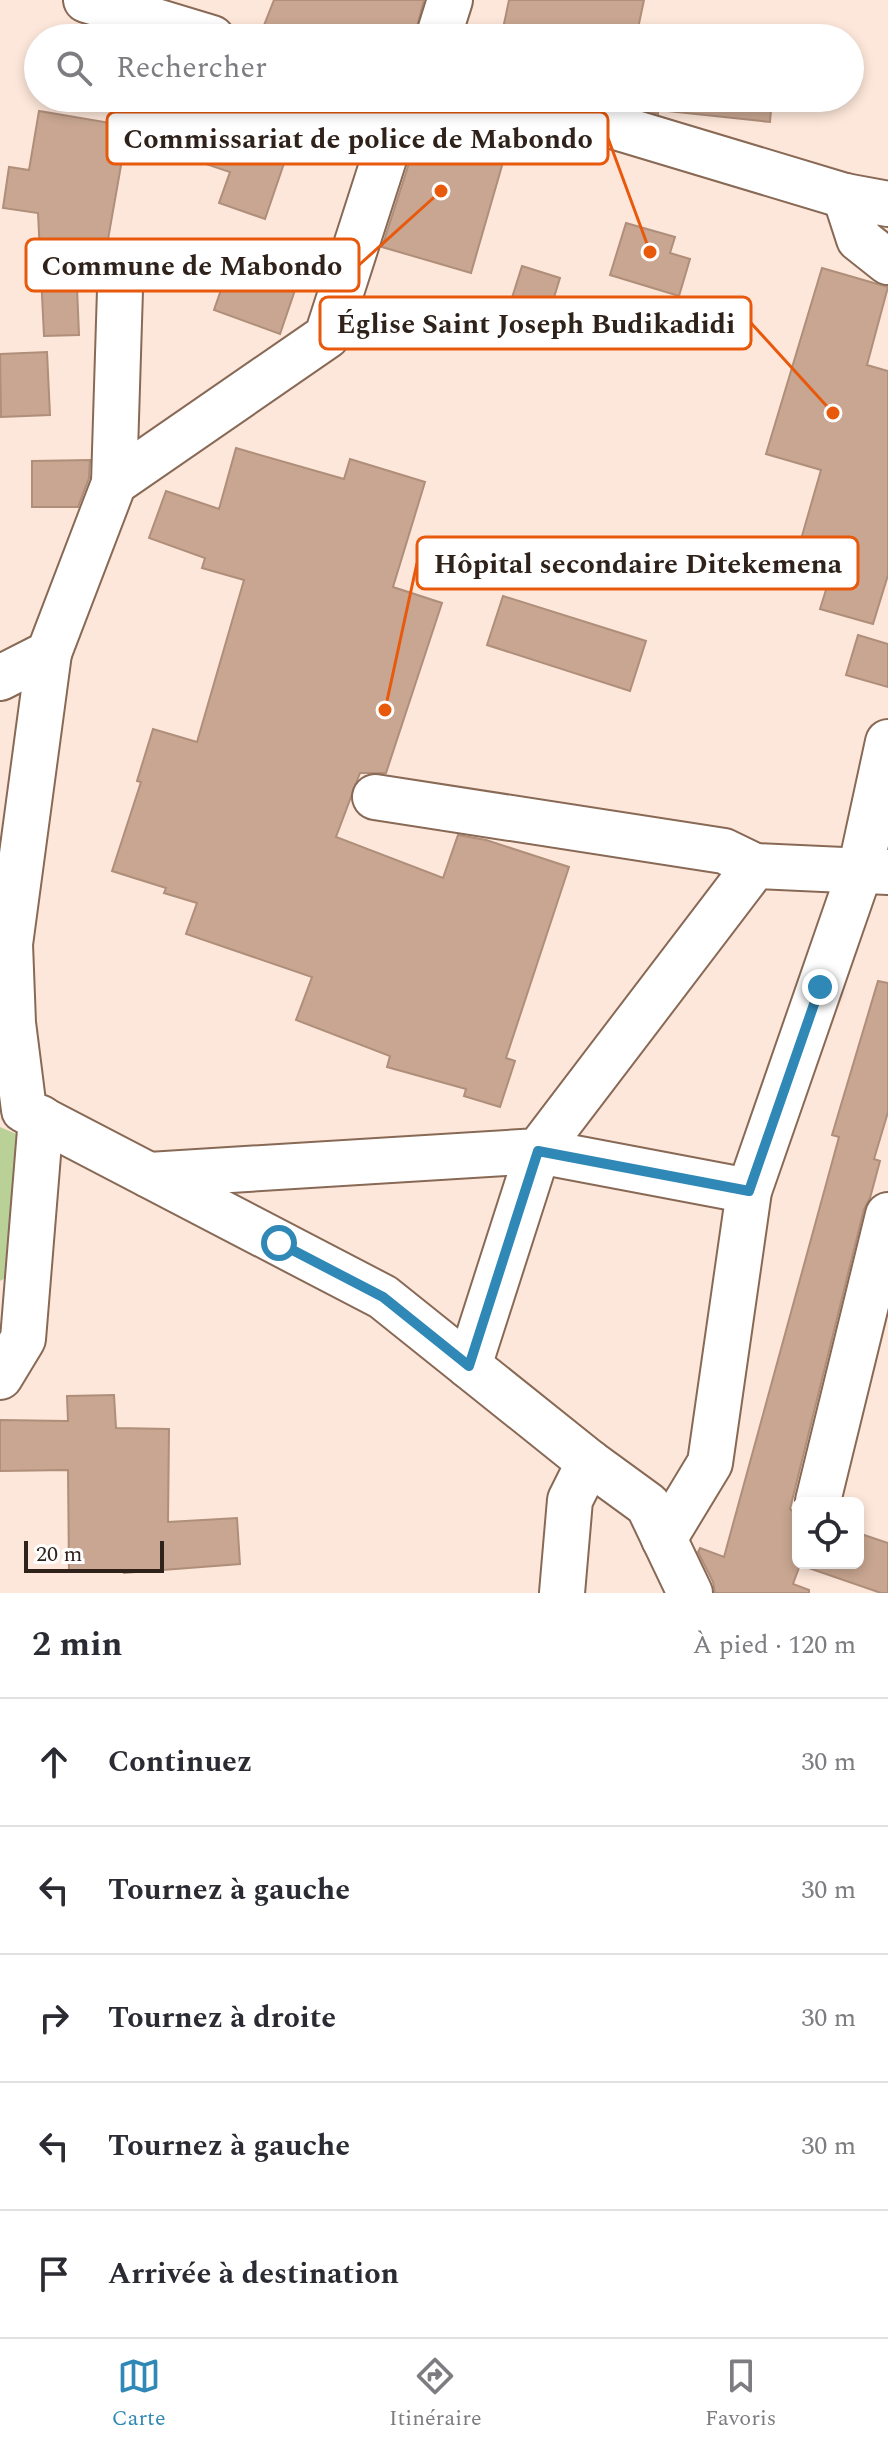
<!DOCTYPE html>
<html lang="fr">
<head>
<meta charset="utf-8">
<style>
  body { margin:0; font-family:Spectral,serif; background:#f2f2f3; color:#2b2b33 }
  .controls { position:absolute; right:24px; bottom:24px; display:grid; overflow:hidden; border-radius:12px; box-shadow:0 4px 12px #0003 }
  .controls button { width:72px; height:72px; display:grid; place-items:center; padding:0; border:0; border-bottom:2px solid #e1e1e2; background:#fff; color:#2b2b33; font:40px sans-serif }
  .scale { position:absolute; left:24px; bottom:20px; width:140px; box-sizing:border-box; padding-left:8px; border:4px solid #2f221a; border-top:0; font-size:22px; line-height:28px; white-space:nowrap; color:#2f221a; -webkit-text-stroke:6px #fff; paint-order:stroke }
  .stop { position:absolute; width:24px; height:24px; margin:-18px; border:6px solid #3088b6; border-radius:50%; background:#fff }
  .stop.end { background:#3088b6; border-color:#fff; box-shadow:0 2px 8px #0008 }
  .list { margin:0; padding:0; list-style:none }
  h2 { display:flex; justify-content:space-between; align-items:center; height:104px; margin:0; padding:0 32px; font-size:34px }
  h2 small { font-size:26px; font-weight:400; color:#7c7c81 }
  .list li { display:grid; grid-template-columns:52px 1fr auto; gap:24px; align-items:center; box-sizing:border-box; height:128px; padding:0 32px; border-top:2px solid #e1e1e2 }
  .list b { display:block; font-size:30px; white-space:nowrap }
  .list em { font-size:26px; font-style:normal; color:#7c7c81 }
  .icon { flex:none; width:44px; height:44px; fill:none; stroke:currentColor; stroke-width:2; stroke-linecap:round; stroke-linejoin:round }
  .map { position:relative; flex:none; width:888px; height:1593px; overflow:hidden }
  .search { position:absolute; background:#fff; box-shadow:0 4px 12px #0003; left:24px; right:24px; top:24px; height:88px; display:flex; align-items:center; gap:20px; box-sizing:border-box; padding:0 28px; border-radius:44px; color:#7c7c81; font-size:30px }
  .sheet { height:744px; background:#fff }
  nav { display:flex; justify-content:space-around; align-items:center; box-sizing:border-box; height:112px; border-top:2px solid #e1e1e2; background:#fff; font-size:22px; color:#7c7c81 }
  nav a { display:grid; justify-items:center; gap:4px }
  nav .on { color:#3088b6 }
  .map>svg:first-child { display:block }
</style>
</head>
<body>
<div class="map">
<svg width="888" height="1593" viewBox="0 0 888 1593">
  <rect width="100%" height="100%" fill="#fde7da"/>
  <!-- green -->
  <path fill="#b9d097" d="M 0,1127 L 21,1136 L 7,1277 L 0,1281 Z"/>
  <!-- building -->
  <g fill="#c8a691" stroke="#af8e7a" stroke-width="2">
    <path d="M 274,0 L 424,0 L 414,38 L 259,38 Z"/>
    <path d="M 509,0 L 644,0 L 636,38 L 501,38 Z"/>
    <path d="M 137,98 L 227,98 L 223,108 L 294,134 L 265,219 L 219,203 L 230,172 L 126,137 L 107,245 L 75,239 L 79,335 L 44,336 L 38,213 L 3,208 L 9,167 L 29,170 L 39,111 L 128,126 L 127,132 Z"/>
    <path d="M 335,98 L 379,98 L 358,159 L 319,146 Z"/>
    <path d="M 619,98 L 772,98 L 770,122 L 658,110 L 658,114 L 618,102 Z"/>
    <path d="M 431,108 L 512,131 L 471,273 L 382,247 L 421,126 Z"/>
    <path d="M 626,223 L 675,237 L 670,253 L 690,259 L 679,296 L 610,275 Z"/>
    <path d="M 522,266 L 560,278 L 548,317 L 510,304 Z"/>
    <path d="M 229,267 L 295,290 L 280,334 L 214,310 Z"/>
    <path d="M 822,268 L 888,287 L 867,365 L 888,371 L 888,575 L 873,624 L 820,609 L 830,577 L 793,567 L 821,470 L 766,454 Z"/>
    <path d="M 47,352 L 50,415 L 1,417 L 0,354 Z"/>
    <path d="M 236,448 L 344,479 L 350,459 L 425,482 L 393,587 L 442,603 L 386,773 L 360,773 L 336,837 L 443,878 L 458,835 L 486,840 L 569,867 L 506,1058 L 515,1061 L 500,1107 L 464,1096 L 466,1089 L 387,1067 L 390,1056 L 296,1020 L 312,977 L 186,934 L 197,903 L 164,893 L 166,888 L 112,871 L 141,782 L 137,781 L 153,729 L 197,742 L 244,580 L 202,568 L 205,558 L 149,538 L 166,491 L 219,509 Z"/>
    <path d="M 90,460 L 89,478 L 78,507 L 32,507 L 32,461 Z"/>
    <path d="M 503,596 L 646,641 L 630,691 L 487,645 Z"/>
    <path d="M 858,635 L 888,644 L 888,687 L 846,675 Z"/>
    <path d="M 878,981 L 888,983 L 888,1112 L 874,1159 L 880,1161 L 870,1198 L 864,1209 L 790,1509 L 798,1515 L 798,1563 L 858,1563 L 858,1533 L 888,1543 L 888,1593 L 881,1593 L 800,1565 L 793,1584 L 809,1590 L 809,1593 L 715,1593 L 713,1582 L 698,1552 L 700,1548 L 724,1557 L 839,1137 L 832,1135 Z"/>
    <path d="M 114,1395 L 116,1428 L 169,1429 L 168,1522 L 237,1518 L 240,1564 L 124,1573 L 124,1570 L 69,1571 L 68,1470 L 0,1471 L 0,1420 L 68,1421 L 67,1396 Z"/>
  </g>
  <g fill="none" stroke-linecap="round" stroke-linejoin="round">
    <!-- minor casing -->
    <g stroke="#886955" stroke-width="48">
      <g id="minor">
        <path d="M 86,0 L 212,38"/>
        <path d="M 438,38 L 450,0"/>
        <path d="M 519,98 L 845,196 L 888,204"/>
        <path d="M 845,196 L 859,239 L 888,262"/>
        <path d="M 114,483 L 120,290"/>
        <path d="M 49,653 L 10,944 L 13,1023 L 24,1110 L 383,1297 L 589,1462 L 648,1505 L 690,1593"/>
        <path d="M 0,678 L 49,653 L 114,483 L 327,336 L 398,115 L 409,98"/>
        <path d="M 375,797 L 724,851 L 755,866"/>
        <path d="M 149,1175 L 538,1151 L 755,866 L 888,872"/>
        <path d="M 469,1366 L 538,1151 L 749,1191"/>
        <path d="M 0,1377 L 23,1339 L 41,1118"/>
        <path d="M 818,1501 L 888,1215"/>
        <path d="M 664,1539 L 710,1463 L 749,1191 L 860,871 L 888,742"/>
        <path d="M 562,1593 L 570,1500 L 589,1462"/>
      </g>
    </g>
    <!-- minor -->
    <use href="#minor" stroke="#fff" stroke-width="44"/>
  </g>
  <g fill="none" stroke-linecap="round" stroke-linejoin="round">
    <!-- route -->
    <path stroke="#3088b6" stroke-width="10" d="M 279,1243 L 383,1297 L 469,1366 L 538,1151 L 749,1191 L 820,987"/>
  </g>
  <!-- callouts -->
  <path fill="none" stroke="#e8590c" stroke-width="3" d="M650 252L608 138M441 191L359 265M833 413L751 323M385 710L417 563"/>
  <g fill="#e8590c" stroke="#fff" stroke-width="3">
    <circle cx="650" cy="252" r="8"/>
    <circle cx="441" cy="191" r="8"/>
    <circle cx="833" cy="413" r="8"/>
    <circle cx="385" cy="710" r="8"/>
  </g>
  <g fill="#fff" stroke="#e8590c" stroke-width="3">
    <rect x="107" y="112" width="501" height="52" rx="8"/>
    <rect x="26" y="239" width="333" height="52" rx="8"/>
    <rect x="320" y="297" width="431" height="52" rx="8"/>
    <rect x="417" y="537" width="441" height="52" rx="8"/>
  </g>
  <g font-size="28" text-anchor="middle" font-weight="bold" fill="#2f221a">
    <text x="358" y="148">Commissariat de police de Mabondo</text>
    <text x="192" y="275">Commune de Mabondo</text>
    <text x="536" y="333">Église Saint Joseph Budikadidi</text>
    <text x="638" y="573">Hôpital secondaire Ditekemena</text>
  </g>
</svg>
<div class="controls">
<button><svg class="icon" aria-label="locate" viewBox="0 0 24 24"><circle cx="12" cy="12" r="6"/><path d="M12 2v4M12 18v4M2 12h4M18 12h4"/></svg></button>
</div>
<div class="scale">20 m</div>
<div class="stop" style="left:279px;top:1243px"></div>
<div class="stop end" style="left:820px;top:987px"></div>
<div class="search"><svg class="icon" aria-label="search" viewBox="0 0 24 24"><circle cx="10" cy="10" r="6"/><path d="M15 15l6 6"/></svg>Rechercher</div>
</div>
<section class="sheet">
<h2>2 min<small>À pied · 120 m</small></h2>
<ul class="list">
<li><svg class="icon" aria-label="ahead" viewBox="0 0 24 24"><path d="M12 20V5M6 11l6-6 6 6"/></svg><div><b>Continuez</b></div><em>30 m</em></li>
<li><svg class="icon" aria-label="left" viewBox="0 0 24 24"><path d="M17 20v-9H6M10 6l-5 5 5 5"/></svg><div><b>Tournez à gauche</b></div><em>30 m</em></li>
<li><svg class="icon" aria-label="right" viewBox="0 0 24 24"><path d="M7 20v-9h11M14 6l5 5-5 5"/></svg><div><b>Tournez à droite</b></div><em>30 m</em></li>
<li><svg class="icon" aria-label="left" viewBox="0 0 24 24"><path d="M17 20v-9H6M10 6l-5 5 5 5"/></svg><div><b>Tournez à gauche</b></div><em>30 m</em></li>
<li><svg class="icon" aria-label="arrive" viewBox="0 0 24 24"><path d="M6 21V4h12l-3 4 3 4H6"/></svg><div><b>Arrivée à destination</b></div></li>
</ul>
</section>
<nav>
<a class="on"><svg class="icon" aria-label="map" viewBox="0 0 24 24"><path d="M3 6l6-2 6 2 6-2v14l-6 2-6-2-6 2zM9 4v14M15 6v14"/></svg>Carte</a>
<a><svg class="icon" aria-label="directions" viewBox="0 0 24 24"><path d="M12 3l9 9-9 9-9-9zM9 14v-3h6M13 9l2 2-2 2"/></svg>Itinéraire</a>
<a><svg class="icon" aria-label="saved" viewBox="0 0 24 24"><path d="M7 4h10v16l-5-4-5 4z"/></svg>Favoris</a>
</nav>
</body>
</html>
